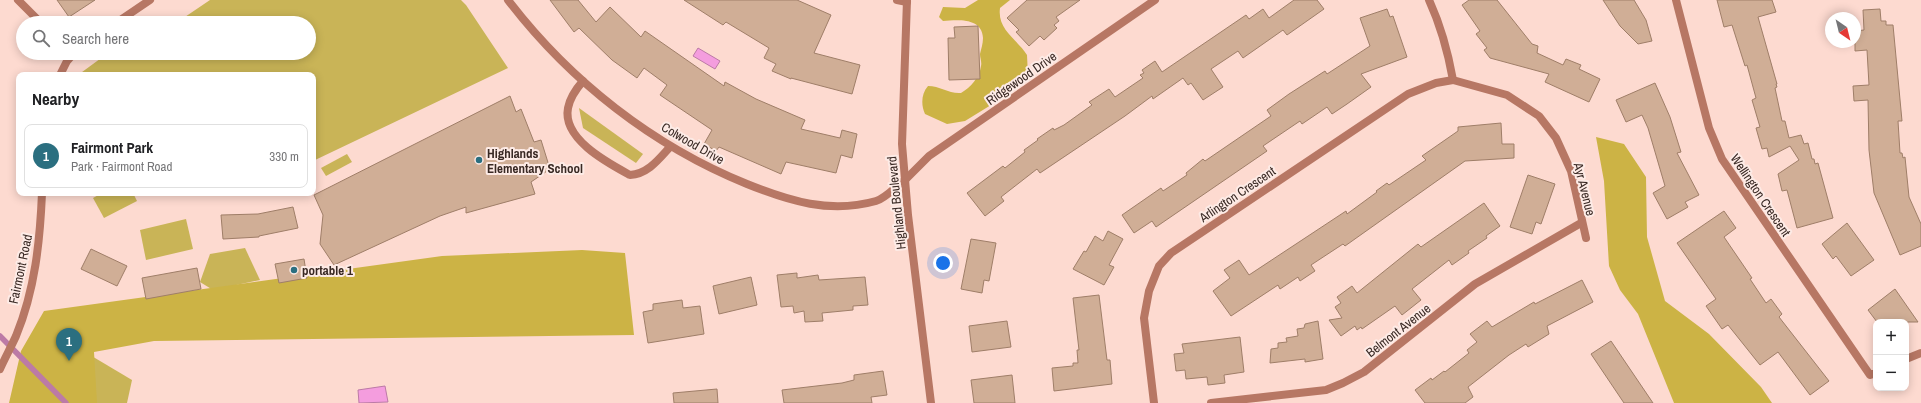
<!DOCTYPE html>
<html lang="en">
<head>
<meta charset="utf-8">
<style>
  body { margin:0; font-family:"Archivo Narrow",sans-serif; background:#f6f6f6; color:#202124 }
  .controls { position:absolute; right:12px; bottom:12px; display:grid; overflow:hidden; border-radius:8px; box-shadow:0 2px 10px #0003 }
  .controls button { width:36px; height:36px; display:grid; place-items:center; padding:0; border:0; border-bottom:1px solid #e0e0e0; background:#fff; color:#202124; font:20px sans-serif }
  .compass { position:absolute; left:1825px; top:12px; width:36px; height:36px; border-radius:50%; background:#fff; box-shadow:0 2px 10px #0003; rotate:145deg }
  .you { position:absolute; left:943px; top:263px; width:14px; height:14px; margin:-10px; border:3px solid #fff; border-radius:50%; background:#1a73e8; box-shadow:0 0 0 6px #1a73e833 }
  .badge { display:grid; place-items:center; width:26px; height:26px; border-radius:50%; background:#2b6f80; color:#fff; font-size:13px; font-weight:700 }
  .pin { position:absolute; translate:-50% -33px; filter:drop-shadow(0 1px 2px #0008) }
  .pin::after { content:''; position:absolute; top:21px; width:14px; height:12px; background:inherit; clip-path:polygon(0 0,100% 0,50% 100%) }
  .list { margin:0; padding:0; list-style:none }
  h2 { display:flex; justify-content:space-between; align-items:center; height:52px; margin:0; padding:0 16px; font-size:17px }
  h2 small { font-size:13px; font-weight:400; color:#757577 }
  .list li { display:grid; grid-template-columns:26px 1fr auto; gap:12px; align-items:center; box-sizing:border-box; height:64px; margin:0 8px 8px; padding:0 8px; border:1px solid #e0e0e0; border-radius:8px }
  .list b { display:block; font-size:15px; white-space:nowrap }
  .list p { margin:0; font-size:13px; white-space:nowrap; color:#757577 }
  .list em { font-size:13px; font-style:normal; color:#757577 }
  .icon { flex:none; width:22px; height:22px; fill:none; stroke:currentColor; stroke-width:2; stroke-linecap:round; stroke-linejoin:round }
  .map { position:relative; flex:none; width:1921px; height:403px; overflow:hidden }
  .search { position:absolute; background:#fff; box-shadow:0 2px 10px #0003; left:16px; top:16px; width:300px; height:44px; display:flex; align-items:center; gap:10px; box-sizing:border-box; padding:0 14px; border-radius:22px; color:#757577; font-size:15px }
  .panel { position:absolute; background:#fff; box-shadow:0 2px 10px #0003; left:16px; top:72px; width:300px; height:124px; border-radius:8px }
  .map>svg:first-child { display:block }
</style>
</head>
<body>
<div class="map">
<svg width="1921" height="403" viewBox="0 0 1921 403">
  <rect width="100%" height="100%" fill="#fddad0"/>
  <!-- green -->
  <g fill="#c9b457">
    <path d="M 210,0 L 461,0 L 466,5 L 508,68 L 313,161 L 313,75 L 78,75 L 108,53 L 309,53 L 309,23 L 176,23 Z"/>
    <path d="M 579,108 L 643,154 L 636,163 L 583,128 Z"/>
    <path d="M 347,154 L 352,162 L 326,176 L 321,168 Z"/>
    <path d="M 102,193 L 133,193 L 137,201 L 104,218 L 93,198 Z"/>
    <path d="M 186,219 L 193,249 L 146,260 L 140,230 Z"/>
    <path d="M 245,248 L 260,280 L 213,290 L 200,282 L 210,254 Z"/>
    <path d="M 53,333 L 132,380 L 127,403 L 17,403 Z"/>
  </g>
  <!-- forest -->
  <g fill="#ccb345">
    <path d="M 978,0 L 1010,0 L 1000,8 C 997,30 1017,39 1027,55 L 1028,76 L 991,105 L 965,121 L 947,124 L 925,114 C 921,105 921,94 928,86 C 940,86 949,94 961,93 C 970,88 980,77 981,66 C 982,62 980,58 980,54 C 981,49 983,44 983,38 C 982,17 957,20 943,21 L 939,17 L 943,7 L 965,8 Z"/>
    <path d="M 1596,137 L 1624,144 L 1646,177 L 1647,237 L 1665,301 L 1709,334 L 1761,387 L 1772,403 L 1674,403 L 1638,314 L 1620,290 L 1609,266 L 1604,181 Z"/>
    <path d="M 582,250 L 625,253 L 634,335 L 154,341 L 94,352 L 97,403 L 9,403 L 21,351 L 44,311 L 442,256 Z"/>
  </g>
  <!-- water -->
  <g fill="#f49dde" stroke="#bc7aa6">
    <path d="M 698,48 L 720,61 L 715,69 L 693,56 Z"/>
    <path d="M 385,386 L 388,402 L 359,403 L 358,390 Z"/>
  </g>
  <g fill="none" stroke-linecap="round" stroke-linejoin="round">
    <!-- stream -->
    <path stroke="#bc7aa6" stroke-width="5.5" d="M 0,336 L 66,403"/>
  </g>
  <!-- building -->
  <g fill="#d0ae96" stroke="#9f7e68">
    <path d="M 57,0 L 95,0 L 69,17 Z"/>
    <path d="M 550,0 L 578,0 L 596,22 L 610,7 L 641,37 L 645,31 L 724,86 L 725,82 L 756,99 L 805,120 L 801,129 L 840,138 L 842,130 L 857,134 L 852,158 L 841,155 L 836,173 L 786,162 L 781,174 L 719,147 L 716,151 L 704,144 L 712,130 L 660,95 L 667,85 L 644,68 L 637,78 L 612,60 L 579,28 L 574,32 Z"/>
    <path d="M 684,0 L 797,0 L 831,15 L 814,53 L 860,65 L 852,94 L 791,78 L 791,79 L 772,71 L 776,64 L 764,58 L 769,48 L 726,22 L 723,25 Z"/>
    <path d="M 1027,0 L 1080,0 L 1056,17 L 1059,21 L 1054,25 L 1057,28 L 1044,40 L 1040,36 L 1029,46 L 1016,32 L 1019,30 L 1007,18 Z"/>
    <path d="M 1294,0 L 1317,0 L 1324,9 L 1287,35 L 1283,30 L 1243,58 L 1238,51 L 1211,69 L 1223,87 L 1203,100 L 1191,83 L 1188,85 L 1183,78 L 1153,99 L 1152,96 L 1125,116 L 1040,173 L 1037,169 L 1001,197 L 1004,201 L 985,216 L 967,193 L 1003,166 L 1005,168 L 1025,152 L 1024,150 L 1038,140 L 1037,139 L 1053,128 L 1054,130 L 1064,125 L 1092,105 L 1089,102 L 1109,89 L 1115,97 L 1143,78 L 1140,75 L 1144,73 L 1142,70 L 1155,61 L 1162,72 L 1246,15 L 1249,19 L 1263,9 L 1269,18 Z"/>
    <path d="M 1469,0 L 1497,0 L 1532,44 L 1538,46 L 1537,53 L 1563,65 L 1566,59 L 1581,65 L 1579,69 L 1600,79 L 1589,102 L 1545,82 L 1549,74 L 1490,58 L 1484,50 L 1487,48 L 1476,34 L 1480,31 L 1462,5 Z"/>
    <path d="M 1603,0 L 1634,0 L 1646,20 L 1652,41 L 1638,44 L 1620,26 Z"/>
    <path d="M 1717,0 L 1772,0 L 1776,12 L 1758,17 L 1777,84 L 1776,84 L 1777,87 L 1775,88 L 1782,121 L 1785,121 L 1789,138 L 1801,135 L 1804,144 L 1808,143 L 1812,159 L 1814,159 L 1815,164 L 1818,163 L 1833,218 L 1797,228 L 1787,190 L 1782,191 L 1778,174 L 1799,160 L 1790,146 L 1769,157 L 1767,148 L 1762,149 L 1756,128 L 1760,127 L 1752,100 L 1756,98 L 1747,65 L 1745,66 L 1732,25 L 1724,27 Z"/>
    <path d="M 1387,9 L 1390,17 L 1393,16 L 1407,57 L 1361,74 L 1371,87 L 1347,104 L 1332,114 L 1327,107 L 1302,124 L 1300,121 L 1263,146 L 1267,151 L 1156,227 L 1152,221 L 1134,233 L 1122,215 L 1161,188 L 1163,191 L 1187,175 L 1186,173 L 1203,159 L 1205,161 L 1271,116 L 1267,110 L 1289,94 L 1325,71 L 1327,74 L 1370,46 L 1360,18 Z"/>
    <path d="M 1880,9 L 1881,21 L 1886,21 L 1886,25 L 1893,25 L 1902,121 L 1898,121 L 1900,153 L 1902,153 L 1903,158 L 1905,157 L 1909,197 L 1921,224 L 1921,246 L 1900,255 L 1874,193 L 1869,150 L 1868,100 L 1854,101 L 1853,86 L 1869,85 L 1867,50 L 1855,51 L 1855,31 L 1864,30 L 1863,10 Z"/>
    <path d="M 978,26 L 980,79 L 949,80 L 948,38 L 955,38 L 954,27 Z"/>
    <path d="M 1655,83 L 1670,117 L 1681,152 L 1677,153 L 1699,195 L 1685,202 L 1688,207 L 1667,219 L 1653,193 L 1665,186 L 1648,128 L 1642,115 L 1626,122 L 1616,100 Z"/>
    <path d="M 510,96 L 516,112 L 521,109 L 534,142 L 541,140 L 550,169 L 531,182 L 535,194 L 466,213 L 466,207 L 440,216 L 334,265 L 320,244 L 323,215 L 314,195 Z"/>
    <path d="M 1501,123 L 1502,144 L 1514,144 L 1514,158 L 1465,161 L 1345,246 L 1343,244 L 1311,265 L 1315,271 L 1300,281 L 1298,277 L 1280,289 L 1278,285 L 1231,316 L 1213,291 L 1230,278 L 1224,270 L 1239,260 L 1249,275 L 1346,211 L 1347,214 L 1377,192 L 1376,191 L 1387,183 L 1389,185 L 1426,160 L 1422,156 L 1458,131 L 1458,127 Z"/>
    <path d="M 1528,175 L 1555,184 L 1541,224 L 1536,222 L 1532,234 L 1510,227 Z"/>
    <path d="M 1484,203 L 1500,226 L 1486,236 L 1487,238 L 1468,251 L 1469,253 L 1452,265 L 1449,260 L 1412,289 L 1421,300 L 1402,315 L 1395,306 L 1362,329 L 1361,327 L 1357,330 L 1355,326 L 1341,336 L 1329,320 L 1342,318 L 1335,307 L 1341,303 L 1337,297 L 1352,286 L 1357,293 L 1418,244 L 1421,247 Z"/>
    <path d="M 293,207 L 298,228 L 259,236 L 259,237 L 223,239 L 221,215 L 258,214 Z"/>
    <path d="M 1724,211 L 1736,228 L 1724,237 L 1752,278 L 1750,279 L 1766,303 L 1771,299 L 1782,314 L 1779,317 L 1829,381 L 1810,395 L 1778,352 L 1760,365 L 1728,325 L 1722,329 L 1706,306 L 1716,299 L 1677,243 Z"/>
    <path d="M 1847,223 L 1874,260 L 1851,276 L 1836,256 L 1833,259 L 1822,244 Z"/>
    <path d="M 1108,231 L 1123,239 L 1109,265 L 1114,267 L 1104,285 L 1073,269 L 1084,251 L 1086,252 L 1095,236 L 1103,241 Z"/>
    <path d="M 971,239 L 996,243 L 989,281 L 984,280 L 982,293 L 961,289 Z"/>
    <path d="M 91,249 L 127,266 L 117,286 L 81,269 Z"/>
    <path d="M 304,259 L 307,278 L 279,283 L 275,264 Z"/>
    <path d="M 197,268 L 201,289 L 146,299 L 142,278 Z"/>
    <path d="M 797,273 L 797,278 L 818,275 L 819,280 L 865,277 L 868,305 L 853,306 L 853,310 L 822,313 L 823,321 L 805,322 L 804,311 L 794,313 L 793,306 L 781,307 L 777,275 Z"/>
    <path d="M 751,277 L 757,305 L 719,314 L 713,286 Z"/>
    <path d="M 1582,280 L 1593,302 L 1547,326 L 1549,334 L 1528,347 L 1526,344 L 1509,355 L 1468,387 L 1473,397 L 1465,403 L 1425,403 L 1415,390 L 1431,378 L 1432,380 L 1444,371 L 1445,372 L 1469,353 L 1467,350 L 1477,342 L 1470,334 L 1487,321 L 1492,327 L 1534,302 L 1535,304 Z"/>
    <path d="M 1895,289 L 1918,322 L 1877,322 L 1868,310 Z"/>
    <path d="M 1099,295 L 1107,360 L 1110,360 L 1112,384 L 1054,391 L 1052,368 L 1073,366 L 1073,363 L 1078,363 L 1077,350 L 1079,350 L 1073,298 Z"/>
    <path d="M 682,300 L 683,308 L 700,306 L 704,334 L 648,343 L 643,312 L 653,310 L 653,304 Z"/>
    <path d="M 1007,321 L 1011,347 L 972,352 L 969,326 Z"/>
    <path d="M 1318,321 L 1323,359 L 1305,362 L 1305,359 L 1270,363 L 1271,349 L 1278,348 L 1278,343 L 1287,342 L 1286,338 L 1298,336 L 1297,329 L 1304,328 L 1305,324 Z"/>
    <path d="M 1240,337 L 1244,372 L 1224,375 L 1225,383 L 1208,385 L 1207,377 L 1186,379 L 1185,370 L 1176,371 L 1174,354 L 1184,353 L 1182,344 Z"/>
    <path d="M 1611,341 L 1653,403 L 1624,403 L 1591,354 Z"/>
    <path d="M 883,371 L 887,395 L 871,397 L 872,403 L 784,403 L 782,390 L 842,383 L 854,380 L 854,375 Z"/>
    <path d="M 1012,375 L 1015,403 L 974,403 L 971,380 Z"/>
    <path d="M 717,389 L 718,403 L 674,403 L 673,393 Z"/>
  </g>
  <g fill="none" stroke-linecap="round" stroke-linejoin="round">
    <!-- service -->
    <path stroke="#b77764" stroke-width="8" d="M 583,81 C 576,89 570,97 568,108 C 562,139 608,163 630,175 C 648,174 659,159 670,147"/>
    <!-- minor -->
    <g stroke="#b77764" stroke-width="8">
      <path d="M 18,0 L 41,23"/>
      <path d="M 508,0 C 570,81 653,146 747,184 C 789,201 830,214 876,201 C 886,198 896,186 905,180"/>
      <path d="M 897,0 L 907,2"/>
      <path d="M 1429,0 C 1441,26 1448,52 1453,80 L 1507,95 L 1539,116 L 1556,138 L 1571,171 L 1586,238"/>
      <path d="M 1676,0 L 1709,128 L 1722,159 L 1870,375 L 1876,373"/>
      <path d="M 116,23 L 150,0"/>
      <path d="M 60,75 L 67,61 L 74,53"/>
      <path d="M 1906,359 L 1921,353"/>
      <path d="M 0,369 C 5,358 11,347 16,336 C 35,290 40,241 42,193"/>
      <path d="M 1154,403 L 1144,318 L 1149,291 L 1159,266 L 1171,253 L 1408,94 L 1436,83 L 1453,80"/>
      <path d="M 1211,403 L 1326,390 L 1343,383 L 1364,372 L 1475,284 L 1581,223"/>
    </g>
    <!-- tertiary -->
    <g stroke="#b77764" stroke-width="8">
      <path d="M 907,0 L 902,144 L 908,215 L 931,403"/>
      <path d="M 905,180 L 929,156 L 1155,0"/>
    </g>
  </g>
  <!-- markers -->
  <g fill="#2b6f80" stroke="#fdebe6" stroke-width="1.5">
    <circle cx="479" cy="160" r="4"/>
    <circle cx="294" cy="270" r="4"/>
  </g>
  <g text-anchor="middle" stroke-width="4" stroke-linejoin="round" paint-order="stroke">
    <!-- street labels -->
    <g font-size="13" fill="#392924" stroke="#fdebe6">
      <text transform="translate(1021 78) rotate(-35)" y="5">Ridgewood Drive</text>
      <text transform="translate(693 143) rotate(30)" y="5">Colwood Drive</text>
      <text transform="translate(1585 189) rotate(76)" y="5">Ayr Avenue</text>
      <text transform="translate(1237 194) rotate(-34)" y="5">Arlington Crescent</text>
      <text transform="translate(1761 195) rotate(56)" y="5">Wellington Crescent</text>
      <text transform="translate(896 203) rotate(-96)" y="5">Highland Boulevard</text>
      <text transform="translate(20 269) rotate(-78)" y="5">Fairmont Road</text>
      <text transform="translate(1398 330) rotate(-38)" y="5">Belmont Avenue</text>
    </g>
    <!-- poi labels -->
    <g font-size="13" font-weight="bold" fill="#392924" stroke="#fdebe6" text-anchor="start">
      <text x="487" y="158">Highlands<tspan x="487" dy="15">Elementary School</tspan></text>
      <text x="302" y="275">portable 1</text>
    </g>
  </g>
</svg>
<div class="controls">
<button>+</button>
<button>−</button>
</div>
<svg class="compass" viewBox="-18 -18 36 36"><path d="M0-13l5 13h-10z" fill="#e53935"/><path d="M0 13l5-13h-10z" fill="#757577"/></svg>
<div class="you"></div>
<div class="pin badge" style="left:69px;top:361px">1</div>
<div class="search"><svg class="icon" aria-label="search" viewBox="0 0 24 24"><circle cx="10" cy="10" r="6"/><path d="M15 15l6 6"/></svg>Search here</div>
<section class="panel">
<h2>Nearby<small></small></h2>
<ul class="list">
<li><span class="badge">1</span><div><b>Fairmont Park</b><p>Park · Fairmont Road</p></div><em>330 m</em></li>
</ul>
</section>
</div>
</body>
</html>
